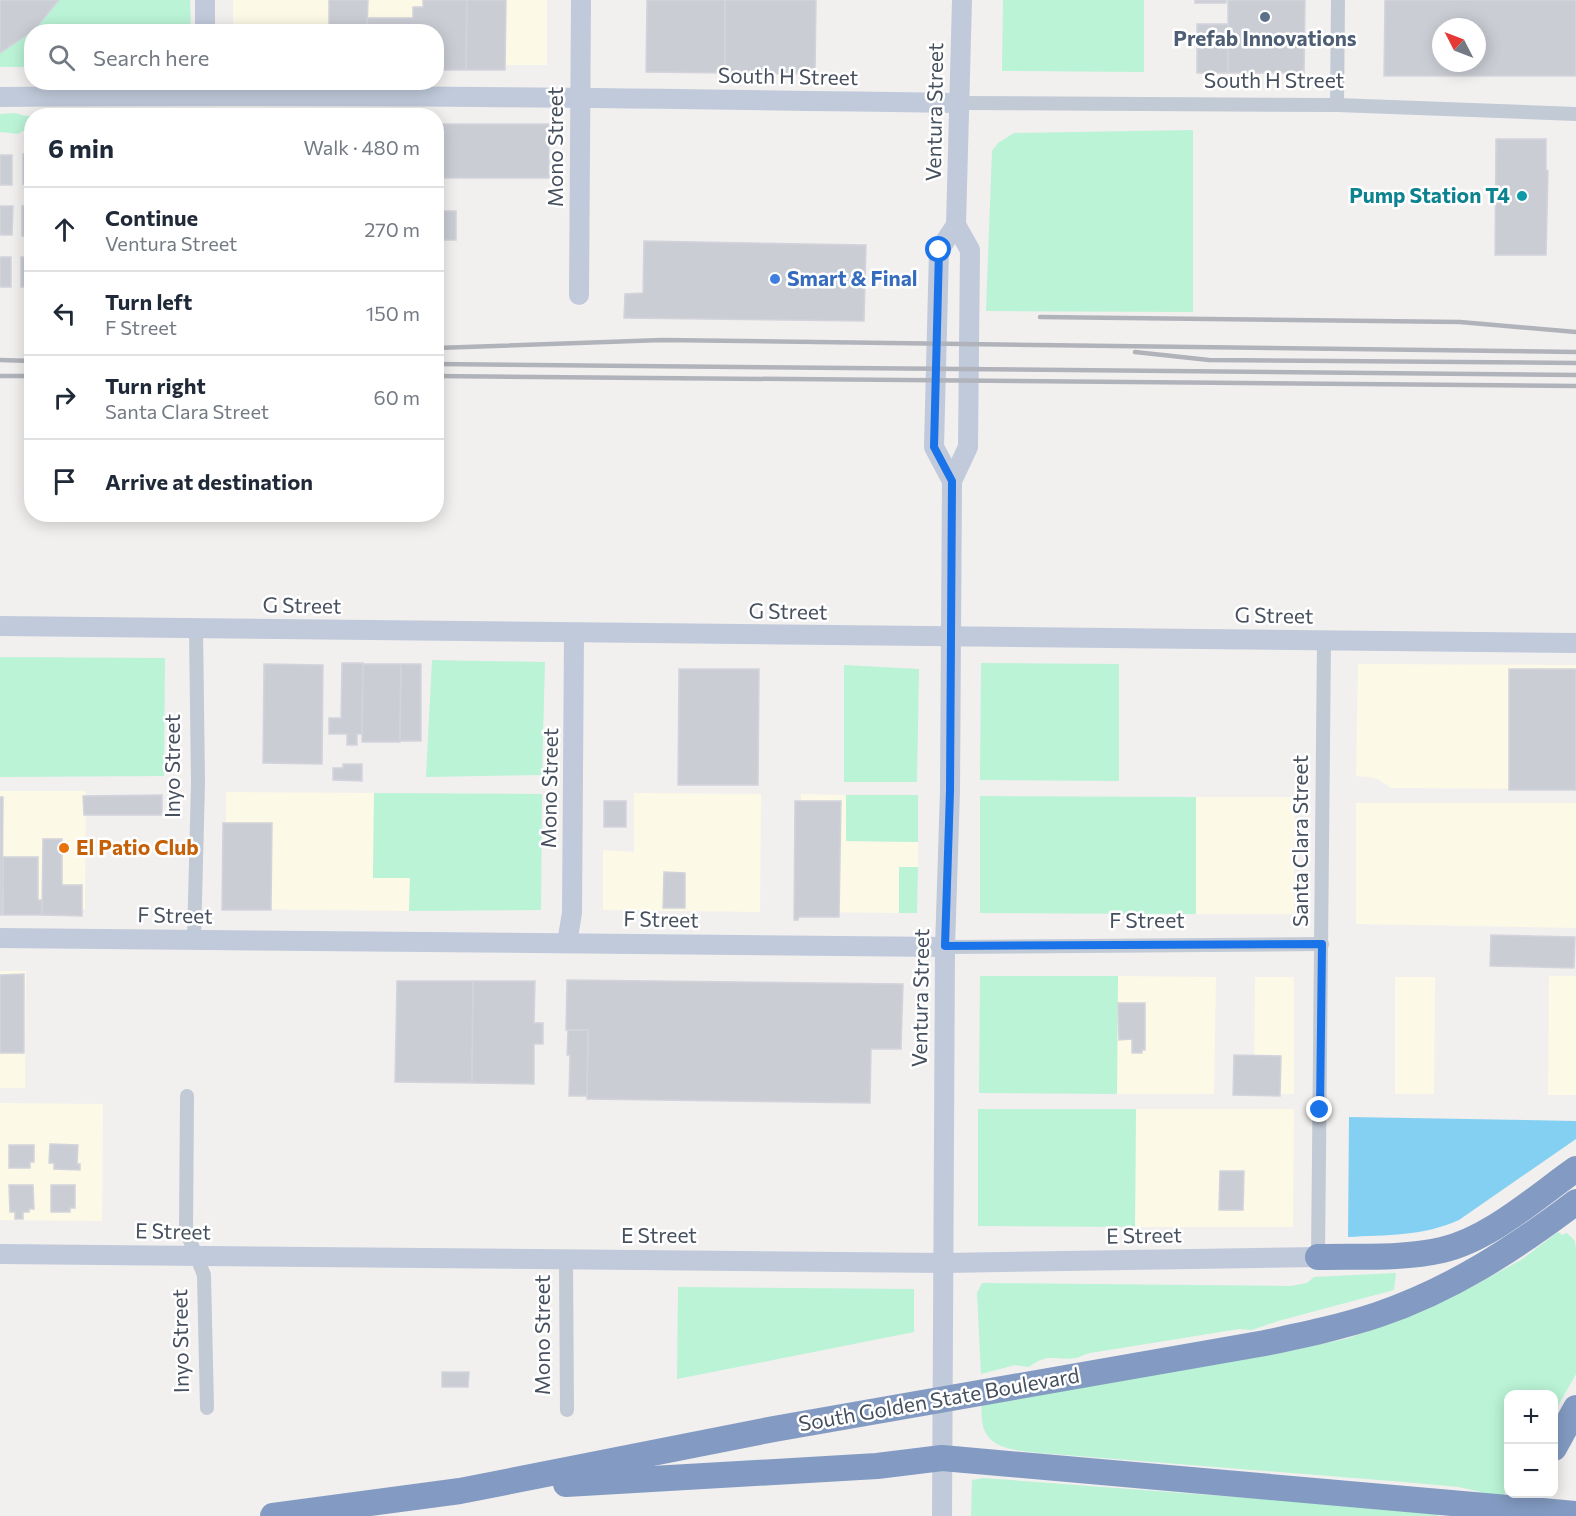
<!DOCTYPE html>
<html lang="en">
<head>
<meta charset="utf-8">
<style>
  body { margin:0; font-family:Commissioner,sans-serif; background:#f2f2f3; color:#1f2937 }
  .controls { position:absolute; right:18px; bottom:18px; display:grid; overflow:hidden; border-radius:12px; box-shadow:0 3px 15px #0003 }
  .controls button { width:54px; height:54px; display:grid; place-items:center; padding:0; border:0; border-bottom:2px solid #e0e1e3; background:#fff; color:#1f2937; font:30px sans-serif }
  .compass { position:absolute; left:1432px; top:18px; width:54px; height:54px; border-radius:50%; background:#fff; box-shadow:0 3px 15px #0003; rotate:312deg }
  .stop { position:absolute; width:18px; height:18px; margin:-14px; border:4px solid #1a73e8; border-radius:50%; background:#fff }
  .stop.end { background:#1a73e8; border-color:#fff; box-shadow:0 2px 6px #0008 }
  .list { margin:0; padding:0; list-style:none }
  h2 { display:flex; justify-content:space-between; align-items:center; height:78px; margin:0; padding:0 24px; font-size:26px }
  h2 small { font-size:20px; font-weight:400; color:#747a83 }
  .list li { display:grid; grid-template-columns:39px 1fr auto; gap:18px; align-items:center; box-sizing:border-box; height:84px; padding:0 24px; border-top:2px solid #e0e1e3 }
  .list b { display:block; font-size:22px; white-space:nowrap }
  .list p { margin:0; font-size:20px; white-space:nowrap; color:#747a83 }
  .list em { font-size:20px; font-style:normal; color:#747a83 }
  .icon { flex:none; width:33px; height:33px; fill:none; stroke:currentColor; stroke-width:2; stroke-linecap:round; stroke-linejoin:round }
  .map { position:relative; flex:none; width:1576px; height:1516px; overflow:hidden }
  .search { position:absolute; background:#fff; box-shadow:0 3px 15px #0003; left:24px; top:24px; width:420px; height:66px; display:flex; align-items:center; gap:15px; box-sizing:border-box; padding:0 21px; border-radius:24px; color:#747a83; font-size:22px }
  .panel { position:absolute; background:#fff; box-shadow:0 3px 15px #0003; left:24px; top:108px; width:420px; height:414px; border-radius:24px }
  .map>svg:first-child { display:block }
</style>
</head>
<body>
<div class="map">
<svg width="1576" height="1516" viewBox="0 0 1576 1516">
  <rect width="100%" height="100%" fill="#f2efef"/>
  <!-- commercial -->
  <g fill="#fdf9e7">
    <path d="M 233,0 L 547,0 L 547,65 L 437,65 L 436,32 L 233,32 Z"/>
    <path d="M 1358,664 L 1576,665 L 1576,789 L 1391,788 L 1376,778 L 1356,776 Z"/>
    <path d="M 0,791 L 86,791 L 85,909 L 0,908 Z"/>
    <path d="M 226,792 L 374,793 L 373,878 L 410,878 L 409,911 L 226,909 Z"/>
    <path d="M 634,793 L 761,794 L 760,912 L 603,910 L 603,850 L 634,852 Z"/>
    <path d="M 801,794 L 846,795 L 846,841 L 918,842 L 918,867 L 899,867 L 899,913 L 800,912 Z"/>
    <path d="M 1196,797 L 1295,797 L 1294,914 L 1196,914 Z"/>
    <path d="M 1356,803 L 1576,803 L 1576,928 L 1356,924 Z"/>
    <path d="M 0,971 L 26,971 L 25,1088 L 0,1088 Z"/>
    <path d="M 1118,976 L 1216,977 L 1214,1094 L 1117,1094 Z"/>
    <path d="M 1549,976 L 1576,976 L 1576,1095 L 1548,1095 Z"/>
    <path d="M 1255,977 L 1294,977 L 1294,1094 L 1254,1094 Z"/>
    <path d="M 1395,977 L 1435,977 L 1434,1094 L 1395,1094 Z"/>
    <path d="M 0,1103 L 103,1104 L 102,1221 L 0,1220 Z"/>
    <path d="M 1136,1109 L 1294,1109 L 1293,1227 L 1135,1227 Z"/>
  </g>
  <!-- green -->
  <g fill="#baf3d6">
    <path d="M 0,0 L 190,0 L 191,31 L 32,32 L 31,67 L 0,67 Z"/>
    <path d="M 1003,0 L 1144,0 L 1144,72 L 1002,71 Z"/>
    <path d="M 15,113 L 26,116 L 31,116 L 31,132 L 23,131 L 18,134 L 0,132 L 0,114 Z"/>
    <path d="M 1193,130 L 1193,312 L 986,311 L 992,151 L 998,143 L 1014,133 Z"/>
    <path d="M 0,657 L 165,658 L 164,776 L 0,777 Z"/>
    <path d="M 432,660 L 545,662 L 542,775 L 426,777 Z"/>
    <path d="M 981,663 L 1119,664 L 1119,781 L 980,780 Z"/>
    <path d="M 844,665 L 919,669 L 917,782 L 844,782 Z"/>
    <path d="M 374,793 L 542,794 L 541,910 L 409,911 L 410,878 L 373,878 Z"/>
    <path d="M 846,795 L 918,795 L 918,842 L 846,841 Z"/>
    <path d="M 980,796 L 1196,797 L 1196,914 L 980,913 Z"/>
    <path d="M 899,867 L 918,867 L 917,913 L 899,913 Z"/>
    <path d="M 980,976 L 1118,976 L 1117,1094 L 979,1093 Z"/>
    <path d="M 978,1109 L 1136,1109 L 1135,1227 L 978,1226 Z"/>
    <path d="M 1558,1232 L 1562,1235 L 1567,1233 L 1575,1241 L 1576,1249 L 1576,1374 L 1554,1413 L 1554,1394 L 1508,1394 L 1508,1489 L 1502,1497 L 1459,1487 L 1404,1482 L 1040,1453 C 1021,1450 992,1451 984,1429 C 981,1422 982,1412 981,1404 L 1281,1353 L 1349,1338 L 1411,1315 L 1462,1292 L 1521,1260 Z"/>
    <path d="M 1396,1273 L 1394,1290 L 1278,1321 L 1252,1330 L 1239,1329 L 1090,1353 C 1085,1354 1080,1357 1076,1358 C 1056,1361 1048,1352 1029,1367 L 1015,1365 L 981,1374 L 977,1293 L 982,1283 L 1291,1286 L 1307,1283 L 1314,1277 Z"/>
    <path d="M 678,1287 L 914,1289 L 914,1332 L 677,1379 Z"/>
    <path d="M 984,1478 L 1435,1512 L 1439,1516 L 971,1516 L 972,1480 Z"/>
  </g>
  <!-- water -->
  <path fill="#84d0f3" d="M 1349,1117 L 1576,1121 L 1576,1139 L 1459,1220 C 1424,1236 1386,1235 1348,1237 Z"/>
  <!-- building -->
  <g fill="#cbcdd5" stroke="#d3d4db" stroke-width="1.5" fill-rule="evenodd">
    <path d="M 0,0 L 59,0 L 34,30 L 0,53 Z"/>
    <path d="M 329,0 L 368,0 L 367,32 L 329,32 Z"/>
    <path d="M 423,0 L 467,0 L 466,70 L 436,70 L 436,32 L 367,32 L 367,18 L 413,18 L 413,7 L 423,7 Z"/>
    <path d="M 467,0 L 506,0 L 505,70 L 466,70 Z"/>
    <path d="M 647,0 L 725,0 L 725,73 L 646,72 Z"/>
    <path d="M 725,0 L 816,0 L 815,74 L 725,73 Z"/>
    <rect x="1195" y="0" width="31" height="3"/>
    <path d="M 1228,0 L 1305,0 L 1304,73 L 1228,73 Z"/>
    <path d="M 1385,0 L 1576,0 L 1576,76 L 1384,76 ZM 1441,27 L 1477,27 L 1477,63 L 1441,63 Z"/>
    <rect x="1197" y="24" width="31" height="49"/>
    <rect x="436" y="124" width="113" height="54"/>
    <path d="M 1496,139 L 1546,139 L 1546,170 L 1548,171 L 1546,255 L 1495,255 Z"/>
    <rect x="23" y="154" width="9" height="30"/>
    <rect x="0" y="155" width="12" height="30"/>
    <path d="M 0,206 L 13,206 L 12,235 L 0,235 Z"/>
    <rect x="22" y="206" width="10" height="30"/>
    <rect x="436" y="211" width="20" height="29"/>
    <path d="M 644,241 L 866,245 L 864,321 L 624,318 L 625,294 L 643,293 Z"/>
    <rect x="0" y="257" width="11" height="30"/>
    <rect x="21" y="257" width="11" height="30"/>
    <path d="M 342,663 L 363,663 L 362,734 L 357,734 L 357,745 L 347,745 L 347,734 L 329,734 L 329,718 L 341,718 Z"/>
    <path d="M 264,664 L 323,665 L 322,764 L 263,763 Z"/>
    <path d="M 363,664 L 401,664 L 400,742 L 362,742 Z"/>
    <path d="M 401,664 L 421,664 L 421,741 L 400,741 Z"/>
    <path d="M 679,669 L 759,669 L 758,785 L 678,785 Z"/>
    <rect x="1509" y="669" width="67" height="121"/>
    <path d="M 343,764 L 362,764 L 362,781 L 333,780 L 333,768 L 343,768 Z"/>
    <path d="M 162,795 L 162,815 L 84,815 L 83,796 Z"/>
    <path d="M 0,797 L 3,797 L 2,915 L 0,915 Z"/>
    <rect x="604" y="801" width="22" height="26"/>
    <path d="M 795,801 L 841,801 L 839,917 L 799,917 L 798,920 L 794,920 Z"/>
    <path d="M 223,823 L 272,823 L 271,910 L 222,910 Z"/>
    <path d="M 43,839 L 62,839 L 62,885 L 82,885 L 82,916 L 42,915 Z"/>
    <path d="M 3,857 L 38,857 L 38,900 L 42,900 L 42,915 L 3,915 Z"/>
    <path d="M 664,872 L 685,873 L 685,908 L 663,908 Z"/>
    <path d="M 1491,935 L 1575,937 L 1574,968 L 1490,966 Z"/>
    <path d="M 24,974 L 24,1053 L 0,1053 L 0,975 Z"/>
    <path d="M 567,980 L 903,984 L 901,1049 L 871,1049 L 870,1103 L 587,1099 L 588,1030 L 566,1030 Z"/>
    <path d="M 397,981 L 473,981 L 472,1083 L 395,1082 Z"/>
    <path d="M 473,981 L 535,981 L 534,1023 L 543,1023 L 543,1044 L 534,1044 L 534,1084 L 472,1083 Z"/>
    <path d="M 1118,1003 L 1145,1003 L 1145,1050 L 1142,1050 L 1142,1053 L 1132,1053 L 1132,1039 L 1119,1040 Z"/>
    <path d="M 568,1030 L 588,1030 L 587,1096 L 569,1096 L 570,1055 L 567,1055 Z"/>
    <path d="M 1234,1055 L 1281,1056 L 1280,1096 L 1233,1095 Z"/>
    <path d="M 50,1144 L 78,1145 L 77,1164 L 80,1164 L 80,1170 L 54,1169 L 54,1163 L 49,1163 Z"/>
    <path d="M 9,1145 L 34,1145 L 34,1162 L 30,1162 L 30,1168 L 9,1168 Z"/>
    <path d="M 1220,1171 L 1244,1171 L 1243,1210 L 1219,1210 Z"/>
    <path d="M 9,1185 L 33,1185 L 34,1209 L 29,1209 L 29,1212 L 23,1212 L 23,1219 L 15,1219 L 15,1212 L 10,1212 Z"/>
    <path d="M 51,1185 L 75,1185 L 75,1208 L 70,1208 L 70,1212 L 51,1212 Z"/>
    <path d="M 442,1372 L 469,1372 L 468,1387 L 442,1387 Z"/>
  </g>
  <g fill="none" stroke-linecap="round" stroke-linejoin="round">
    <!-- street -->
    <g stroke="#c1cad5" stroke-width="14">
      <path d="M 958,103 L 1337,105 L 1576,114"/>
      <path d="M 1337,105 L 1338,0"/>
      <path d="M 194,940 L 198,783 L 196,628"/>
      <path d="M 945,947 L 1322,944"/>
      <path d="M 187,1096 L 186,1231 L 204,1275 L 207,1408"/>
      <path d="M 1318,1257 L 1324,641"/>
      <path d="M 566,1259 L 567,1410"/>
    </g>
    <!-- secondary -->
    <g stroke="#c0cada" stroke-width="20">
      <path d="M 205,32 L 205,0"/>
      <path d="M 0,97 C 319,94 639,98 958,103"/>
      <path d="M 579,295 L 581,0"/>
      <path d="M 952,481 L 934,447 L 939,250 L 956,225"/>
      <path d="M 0,626 L 1576,643"/>
      <path d="M 0,938 L 945,947"/>
      <path d="M 567,943 L 572,913 L 574,634"/>
      <path d="M 0,1254 L 944,1263 L 1318,1257"/>
      <path d="M 942,1516 L 945,947 L 950,791 L 952,481 L 968,447 L 970,250 L 956,225 L 962,0"/>
    </g>
    <!-- highway -->
    <g stroke="#839bc2" stroke-width="26">
      <path d="M 1318,1257 C 1359,1256 1402,1259 1442,1250 C 1490,1239 1536,1197 1576,1169"/>
      <path d="M 1554,1448 L 1576,1408"/>
      <path d="M 566,1484 L 877,1466 L 942,1458 L 1576,1514"/>
      <path d="M 273,1516 L 460,1491 L 774,1429 L 1265,1343 C 1303,1335 1341,1327 1377,1315 C 1451,1290 1514,1249 1576,1202"/>
    </g>
    <!-- rail -->
    <g stroke="#b1b3ba" stroke-width="4.5">
      <path d="M 1040,317 L 1460,322 L 1576,332"/>
      <path d="M 436,348 L 662,340 L 1576,352"/>
      <path d="M 1135,352 L 1209,360 L 1576,363"/>
      <path d="M 0,360 L 32,361"/>
      <path d="M 436,364 L 1576,375"/>
      <path d="M 0,376 L 32,376"/>
      <path d="M 436,376 L 1576,386"/>
    </g>
  </g>
  <g fill="none" stroke-linecap="round" stroke-linejoin="round">
    <!-- route -->
    <path stroke="#1a73e8" stroke-width="8" d="M 939,250 L 934,447 L 952,481 L 950,791 L 945,946 L 1322,944 L 1320,1110"/>
  </g>
  <!-- markers -->
  <circle fill="#5c6f8a" stroke="#fff" stroke-width="2" cx="1265" cy="17" r="6"/>
  <circle fill="#0f9aa8" stroke="#fff" stroke-width="2" cx="1522" cy="196" r="6"/>
  <circle fill="#3f7fe0" stroke="#fff" stroke-width="2" cx="775" cy="279" r="6"/>
  <circle fill="#e8710a" stroke="#fff" stroke-width="2" cx="64" cy="848" r="6"/>
  <g text-anchor="middle" stroke-width="5" stroke-linejoin="round" paint-order="stroke">
    <!-- service labels -->
    <g font-size="21" font-weight="bold" fill="#4e5e75" stroke="#fff">
      <text x="1265" y="46">Prefab Innovations</text>
    </g>
    <!-- street labels -->
    <g font-size="21" fill="#46505e" stroke="#fff">
      <text transform="translate(788 77) rotate(1)" y="7">South H Street</text>
      <text x="1274" y="88">South H Street</text>
      <text transform="translate(935 112) rotate(-89)" y="7">Ventura Street</text>
      <text transform="translate(556 147) rotate(-90)" y="7">Mono Street</text>
      <text transform="translate(302 606) rotate(1)" y="7">G Street</text>
      <text transform="translate(788 612) rotate(1)" y="7">G Street</text>
      <text transform="translate(1274 616) rotate(1)" y="7">G Street</text>
      <text transform="translate(173 766) rotate(-90)" y="7">Inyo Street</text>
      <text transform="translate(550 788) rotate(-89)" y="7">Mono Street</text>
      <text transform="translate(1301 841) rotate(-90)" y="7">Santa Clara Street</text>
      <text transform="translate(175 916) rotate(1)" y="7">F Street</text>
      <text transform="translate(661 920) rotate(1)" y="7">F Street</text>
      <text x="1147" y="928">F Street</text>
      <text transform="translate(921 998) rotate(-89)" y="7">Ventura Street</text>
      <text transform="translate(173 1232) rotate(1)" y="7">E Street</text>
      <text x="659" y="1243">E Street</text>
      <text transform="translate(1144 1236) rotate(-1)" y="7">E Street</text>
      <text transform="translate(543 1335) rotate(-90)" y="7">Mono Street</text>
      <text transform="translate(181 1341) rotate(-91)" y="7">Inyo Street</text>
      <text transform="translate(939 1400) rotate(-10)" y="7">South Golden State Boulevard</text>
    </g>
    <!-- culture labels -->
    <g font-size="21" font-weight="bold" fill="#0d838f" stroke="#fff" text-anchor="end">
      <text x="1510" y="203">Pump Station T4</text>
    </g>
    <!-- shop labels -->
    <g font-size="21" font-weight="bold" fill="#366cbe" stroke="#fff" text-anchor="start">
      <text x="787" y="286">Smart &amp; Final</text>
    </g>
    <!-- food labels -->
    <g font-size="21" font-weight="bold" fill="#c56008" stroke="#fff" text-anchor="start">
      <text x="76" y="855">El Patio Club</text>
    </g>
  </g>
</svg>
<div class="controls">
<button>+</button>
<button>−</button>
</div>
<svg class="compass" viewBox="-18 -18 36 36"><path d="M0-13l5 13h-10z" fill="#e53935"/><path d="M0 13l5-13h-10z" fill="#747a83"/></svg>
<div class="stop" style="left:939px;top:250px"></div>
<div class="stop end" style="left:1320px;top:1110px"></div>
<div class="search"><svg class="icon" aria-label="search" viewBox="0 0 24 24"><circle cx="10" cy="10" r="6"/><path d="M15 15l6 6"/></svg>Search here</div>
<section class="panel">
<h2>6 min<small>Walk · 480 m</small></h2>
<ul class="list">
<li><svg class="icon" aria-label="ahead" viewBox="0 0 24 24"><path d="M12 20V5M6 11l6-6 6 6"/></svg><div><b>Continue</b><p>Ventura Street</p></div><em>270 m</em></li>
<li><svg class="icon" aria-label="left" viewBox="0 0 24 24"><path d="M17 20v-9H6M10 6l-5 5 5 5"/></svg><div><b>Turn left</b><p>F Street</p></div><em>150 m</em></li>
<li><svg class="icon" aria-label="right" viewBox="0 0 24 24"><path d="M7 20v-9h11M14 6l5 5-5 5"/></svg><div><b>Turn right</b><p>Santa Clara Street</p></div><em>60 m</em></li>
<li><svg class="icon" aria-label="arrive" viewBox="0 0 24 24"><path d="M6 21V4h12l-3 4 3 4H6"/></svg><div><b>Arrive at destination</b></div></li>
</ul>
</section>
</div>
</body>
</html>
